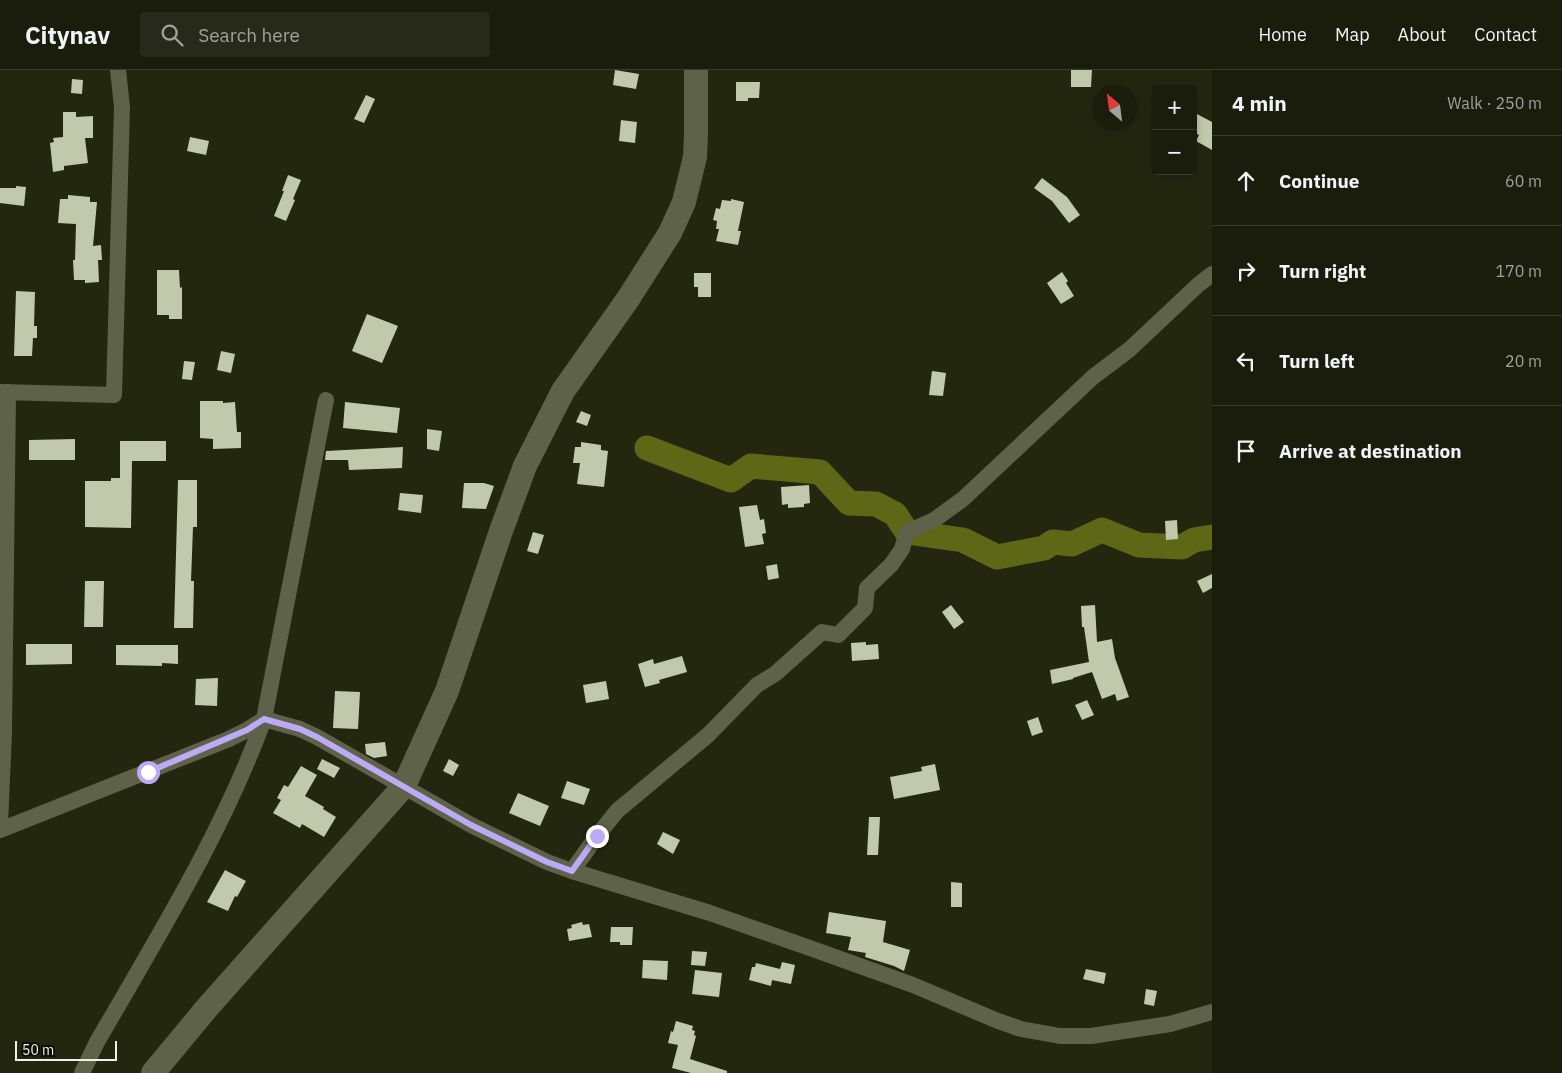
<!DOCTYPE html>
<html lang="en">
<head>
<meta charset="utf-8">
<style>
  body { margin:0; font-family:"IBM Plex Sans",sans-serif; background:#272a1a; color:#f1f3f6 }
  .controls { position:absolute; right:15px; top:15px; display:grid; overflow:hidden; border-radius:5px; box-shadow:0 2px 8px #0003 }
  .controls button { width:45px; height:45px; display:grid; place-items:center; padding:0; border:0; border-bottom:1px solid #383b2d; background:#1a1d0c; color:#f1f3f6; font:25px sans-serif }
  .compass { position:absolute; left:1092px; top:15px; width:45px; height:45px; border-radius:50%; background:#1a1d0c; box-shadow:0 2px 8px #0003; rotate:332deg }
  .scale { position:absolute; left:15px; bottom:12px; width:102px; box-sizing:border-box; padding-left:5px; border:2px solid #f0f3e4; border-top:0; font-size:14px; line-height:18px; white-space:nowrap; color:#f0f3e4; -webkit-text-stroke:4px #0d0f06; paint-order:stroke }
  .stop { position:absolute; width:15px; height:15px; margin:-11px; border:4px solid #bda9f5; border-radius:50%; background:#fff }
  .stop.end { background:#bda9f5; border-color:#fff; box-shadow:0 1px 5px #0008 }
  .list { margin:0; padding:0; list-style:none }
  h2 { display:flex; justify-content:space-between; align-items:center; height:65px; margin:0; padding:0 20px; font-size:21px }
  h2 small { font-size:16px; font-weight:400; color:#9fa29d }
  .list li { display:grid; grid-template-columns:32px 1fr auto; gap:15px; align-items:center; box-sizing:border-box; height:90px; padding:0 20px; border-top:1px solid #383b2d }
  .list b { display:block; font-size:19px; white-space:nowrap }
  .list em { font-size:16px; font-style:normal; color:#9fa29d }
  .icon { flex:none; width:28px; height:28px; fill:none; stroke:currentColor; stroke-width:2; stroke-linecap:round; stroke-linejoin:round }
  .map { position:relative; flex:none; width:1212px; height:1003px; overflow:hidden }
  header { display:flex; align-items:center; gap:30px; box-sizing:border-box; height:70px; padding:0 25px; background:#1a1d0c; border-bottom:1px solid #383b2d }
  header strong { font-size:24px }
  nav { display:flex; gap:28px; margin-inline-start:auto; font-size:18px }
  .search { width:350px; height:45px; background:#272a1a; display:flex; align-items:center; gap:12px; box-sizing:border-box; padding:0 18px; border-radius:5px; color:#9fa29d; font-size:19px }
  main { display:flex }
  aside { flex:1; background:#1a1d0c }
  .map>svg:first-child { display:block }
</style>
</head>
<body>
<header>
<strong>Citynav</strong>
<div class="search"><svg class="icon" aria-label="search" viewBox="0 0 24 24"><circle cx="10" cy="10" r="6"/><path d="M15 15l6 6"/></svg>Search here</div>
<nav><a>Home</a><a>Map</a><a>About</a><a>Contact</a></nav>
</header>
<main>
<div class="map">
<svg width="1212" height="1003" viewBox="0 0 1212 1003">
  <rect width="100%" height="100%" fill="#232710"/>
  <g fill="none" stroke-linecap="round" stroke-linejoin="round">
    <!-- river -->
    <path stroke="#5e6716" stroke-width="25" d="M 647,378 L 731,410 L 751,396 L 820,402 L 849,433 L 876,434 L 895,444 L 907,462 L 963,470 L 997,487 L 1044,478 L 1053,472 L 1072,474 L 1102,460 L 1139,475 L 1182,477 L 1194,470 L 1212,467"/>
  </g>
  <!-- building -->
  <g fill="#c2c8ac">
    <path d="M 615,0 L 639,4 L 636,19 L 613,15 Z"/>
    <path d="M 1071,0 L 1092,0 L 1091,17 L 1071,17 Z"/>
    <path d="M 72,9 L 83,10 L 82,24 L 71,23 Z"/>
    <path d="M 736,12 L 760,12 L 759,28 L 748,28 L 748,31 L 736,31 Z"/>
    <path d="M 366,25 L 375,29 L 364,53 L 354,49 Z"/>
    <path d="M 63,42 L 76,42 L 76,47 L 93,46 L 93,68 L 85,68 L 88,93 L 64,96 L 64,100 L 53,102 L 50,73 L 54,72 L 53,68 L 63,67 Z"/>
    <path d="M 1197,44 L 1212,52 L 1212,80 L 1196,71 L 1199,65 L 1193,62 L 1193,50 Z"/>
    <path d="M 621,50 L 637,52 L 635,73 L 619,71 Z"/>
    <path d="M 190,67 L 209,71 L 206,85 L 187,81 Z"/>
    <path d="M 288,105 L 301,110 L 293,129 L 295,130 L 286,151 L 274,146 L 284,121 L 282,121 Z"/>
    <path d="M 1042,108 L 1067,127 L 1080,145 L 1069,153 L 1052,131 L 1034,118 Z"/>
    <path d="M 16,116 L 26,117 L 24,136 L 0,133 L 0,118 L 16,118 Z"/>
    <path d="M 68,125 L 90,127 L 90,132 L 97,132 L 93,176 L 101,175 L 102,190 L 98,190 L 99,212 L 85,213 L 85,210 L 74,210 L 73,190 L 75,190 L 76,154 L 58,153 L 60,129 L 68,129 Z"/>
    <path d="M 731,129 L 744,132 L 738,161 L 741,161 L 738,175 L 716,171 L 719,159 L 716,159 L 717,151 L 713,150 L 716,138 L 720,139 L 722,130 L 731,131 Z"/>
    <path d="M 157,200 L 179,200 L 180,218 L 182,217 L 182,249 L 169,249 L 169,245 L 157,245 Z"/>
    <path d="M 1062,202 L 1068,211 L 1066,213 L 1074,226 L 1061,234 L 1047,213 Z"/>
    <path d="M 694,203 L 711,203 L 711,227 L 698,227 L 698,217 L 694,217 Z"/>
    <path d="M 16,221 L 35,222 L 34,256 L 37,256 L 37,268 L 33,268 L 32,286 L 14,286 Z"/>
    <path d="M 367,244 L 398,256 L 382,293 L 352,281 Z"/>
    <path d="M 221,281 L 235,284 L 231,303 L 217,300 Z"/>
    <path d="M 184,291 L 195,292 L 192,310 L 182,309 Z"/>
    <path d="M 932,301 L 946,303 L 943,326 L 929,325 Z"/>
    <path d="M 200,331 L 223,331 L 223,333 L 235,332 L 237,362 L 241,362 L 241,378 L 213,379 L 213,369 L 200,368 Z"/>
    <path d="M 345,332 L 400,338 L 397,363 L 343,358 Z"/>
    <path d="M 581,341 L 591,345 L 587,356 L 576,352 Z"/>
    <path d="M 427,359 L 442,361 L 439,381 L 427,379 Z"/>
    <path d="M 75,369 L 75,390 L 29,390 L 29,370 Z"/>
    <path d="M 120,371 L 166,371 L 166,391 L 132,391 L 131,458 L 85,457 L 85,411 L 111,411 L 111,408 L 120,408 Z"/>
    <path d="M 581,372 L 601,375 L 601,380 L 608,381 L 604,417 L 577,414 L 580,393 L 573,393 L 575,377 L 581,377 Z"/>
    <path d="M 403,377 L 402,398 L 349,400 L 348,390 L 325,390 L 326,381 Z"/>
    <path d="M 178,410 L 197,410 L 197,457 L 193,457 L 191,511 L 194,511 L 193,558 L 174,558 Z"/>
    <path d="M 464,413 L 484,413 L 494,416 L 486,439 L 462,438 Z"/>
    <path d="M 809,415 L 810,433 L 804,434 L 804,437 L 788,438 L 788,434 L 782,435 L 781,417 Z"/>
    <path d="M 400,423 L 423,425 L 421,443 L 398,440 Z"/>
    <path d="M 757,435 L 760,450 L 764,449 L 766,463 L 762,464 L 764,474 L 745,477 L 739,437 Z"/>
    <path d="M 1177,450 L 1178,469 L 1166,470 L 1165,451 Z"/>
    <path d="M 533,462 L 544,465 L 538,484 L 527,481 Z"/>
    <path d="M 777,494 L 779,508 L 768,510 L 766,496 Z"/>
    <path d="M 1212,504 L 1212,518 L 1203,523 L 1197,511 Z"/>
    <path d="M 85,511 L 104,511 L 103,557 L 84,557 Z"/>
    <path d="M 951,535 L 964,552 L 954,559 L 942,542 Z"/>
    <path d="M 1095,535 L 1097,572 L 1112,569 L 1115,588 L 1129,627 L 1117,631 L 1115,624 L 1102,629 L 1092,602 L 1073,608 L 1073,609 L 1052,614 L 1050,600 L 1089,592 L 1084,557 L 1082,557 L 1081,536 Z"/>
    <path d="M 866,572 L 866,575 L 878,574 L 879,589 L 852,591 L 851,573 Z"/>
    <path d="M 26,574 L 72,574 L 72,594 L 26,595 Z"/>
    <path d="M 116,575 L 178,575 L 178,594 L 162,593 L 162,596 L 116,595 Z"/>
    <path d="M 682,586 L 687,602 L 659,610 L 660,613 L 645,617 L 638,594 L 653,589 L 654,594 Z"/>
    <path d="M 218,608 L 217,636 L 195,635 L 196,609 Z"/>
    <path d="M 606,611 L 609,629 L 586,633 L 583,615 Z"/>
    <path d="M 335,621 L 360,622 L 358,659 L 333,658 Z"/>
    <path d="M 1087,630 L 1094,645 L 1082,650 L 1075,635 Z"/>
    <path d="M 1038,647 L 1043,662 L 1032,666 L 1027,651 Z"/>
    <path d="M 385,672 L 387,686 L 374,688 L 366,684 L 365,674 Z"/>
    <path d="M 322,689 L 340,698 L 334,708 L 317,699 Z"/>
    <path d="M 449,689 L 459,695 L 453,706 L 443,701 Z"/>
    <path d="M 935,694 L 940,720 L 894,729 L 890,707 L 922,701 L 921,697 Z"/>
    <path d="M 301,696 L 317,705 L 305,726 L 324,737 L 323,739 L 336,747 L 324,767 L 302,754 L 300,758 L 273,743 L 281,730 L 277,728 L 284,715 L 288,717 Z"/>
    <path d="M 567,711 L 590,719 L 584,735 L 561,728 Z"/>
    <path d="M 518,723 L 549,736 L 540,756 L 509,743 Z"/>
    <path d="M 869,747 L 880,747 L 878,785 L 867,785 Z"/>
    <path d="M 663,762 L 680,770 L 673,784 L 657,774 Z"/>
    <path d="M 225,800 L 246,811 L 237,827 L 235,826 L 228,841 L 207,832 Z"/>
    <path d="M 951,812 L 962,813 L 962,837 L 951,837 Z"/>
    <path d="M 829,842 L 886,851 L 883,872 L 910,880 L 904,901 L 894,896 L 865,887 L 866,883 L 848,880 L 851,867 L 826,863 Z"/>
    <path d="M 582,852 L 583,855 L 589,854 L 592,867 L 569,871 L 567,859 L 572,858 L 571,855 Z"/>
    <path d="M 611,857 L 633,857 L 632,875 L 620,875 L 620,872 L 610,872 Z"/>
    <path d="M 692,881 L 707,882 L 705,896 L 691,895 Z"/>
    <path d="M 643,890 L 668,891 L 667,910 L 642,908 Z"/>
    <path d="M 782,892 L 795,895 L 791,914 L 772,910 L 771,916 L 749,910 L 752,897 L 755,897 L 756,893 L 780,899 Z"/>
    <path d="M 1086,899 L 1106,903 L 1104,914 L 1083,909 Z"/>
    <path d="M 695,900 L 722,903 L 719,927 L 692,924 Z"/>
    <path d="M 1146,919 L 1157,921 L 1154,936 L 1144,934 Z"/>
    <path d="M 676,951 L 693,956 L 692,960 L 695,961 L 694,965 L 696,966 L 690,989 L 727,1001 L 727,1003 L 691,1003 L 672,998 L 678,975 L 668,973 L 671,961 L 673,962 Z"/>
  </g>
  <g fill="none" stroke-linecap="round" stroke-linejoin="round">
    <!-- street -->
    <g stroke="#5d6249" stroke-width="16">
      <path d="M 0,322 L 114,325 L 122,37 L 118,0"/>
      <path d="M 0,755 L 4,662 L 8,322"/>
      <path d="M 0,760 L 229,669 L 247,660 L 264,649 L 300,659 L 317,667 L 471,755 L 547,792 L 572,801 L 710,843 L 807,877 L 913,915 L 998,951 L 1021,959 L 1060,966 L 1091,966 L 1170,954 L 1212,942"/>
      <path d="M 572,801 L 597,766 L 617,741 L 708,665 L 757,615 L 775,604 L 822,562 L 838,565 L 865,538 L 867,518 L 891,495 L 902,479 L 907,462 L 934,450 L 963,429 L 1093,307 L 1130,279 L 1198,215 L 1212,204"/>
      <path d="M 82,1003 L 97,972 C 157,868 223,762 264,649 L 326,330"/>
    </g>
    <!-- secondary -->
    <path stroke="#5d6249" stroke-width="24" d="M 153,1003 L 206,939 L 404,716 L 447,621 L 501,461 L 525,396 L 563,321 L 628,229 L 670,163 L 684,132 L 695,87 L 696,64 L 696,0"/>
  </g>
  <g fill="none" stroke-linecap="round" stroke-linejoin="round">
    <!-- route -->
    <path stroke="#bda9f5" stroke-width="6" d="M 148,702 L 247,660 L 264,649 L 300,659 L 317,667 L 471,755 L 547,792 L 572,801 L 597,766"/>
  </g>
</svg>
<div class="controls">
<button>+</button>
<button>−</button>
</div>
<svg class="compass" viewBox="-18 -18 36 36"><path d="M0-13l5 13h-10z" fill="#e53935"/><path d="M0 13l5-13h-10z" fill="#9fa29d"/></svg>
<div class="scale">50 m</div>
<div class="stop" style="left:148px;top:702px"></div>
<div class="stop end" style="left:597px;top:766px"></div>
</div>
<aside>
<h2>4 min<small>Walk · 250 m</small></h2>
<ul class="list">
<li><svg class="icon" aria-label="ahead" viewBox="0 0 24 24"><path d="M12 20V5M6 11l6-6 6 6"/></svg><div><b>Continue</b></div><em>60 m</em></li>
<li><svg class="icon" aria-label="right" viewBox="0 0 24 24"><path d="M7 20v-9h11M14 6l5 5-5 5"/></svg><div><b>Turn right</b></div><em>170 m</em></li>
<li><svg class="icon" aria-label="left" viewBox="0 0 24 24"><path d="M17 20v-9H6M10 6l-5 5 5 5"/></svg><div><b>Turn left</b></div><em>20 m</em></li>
<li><svg class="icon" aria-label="arrive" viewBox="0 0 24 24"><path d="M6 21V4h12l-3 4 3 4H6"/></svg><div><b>Arrive at destination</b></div></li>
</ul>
</aside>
</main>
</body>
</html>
